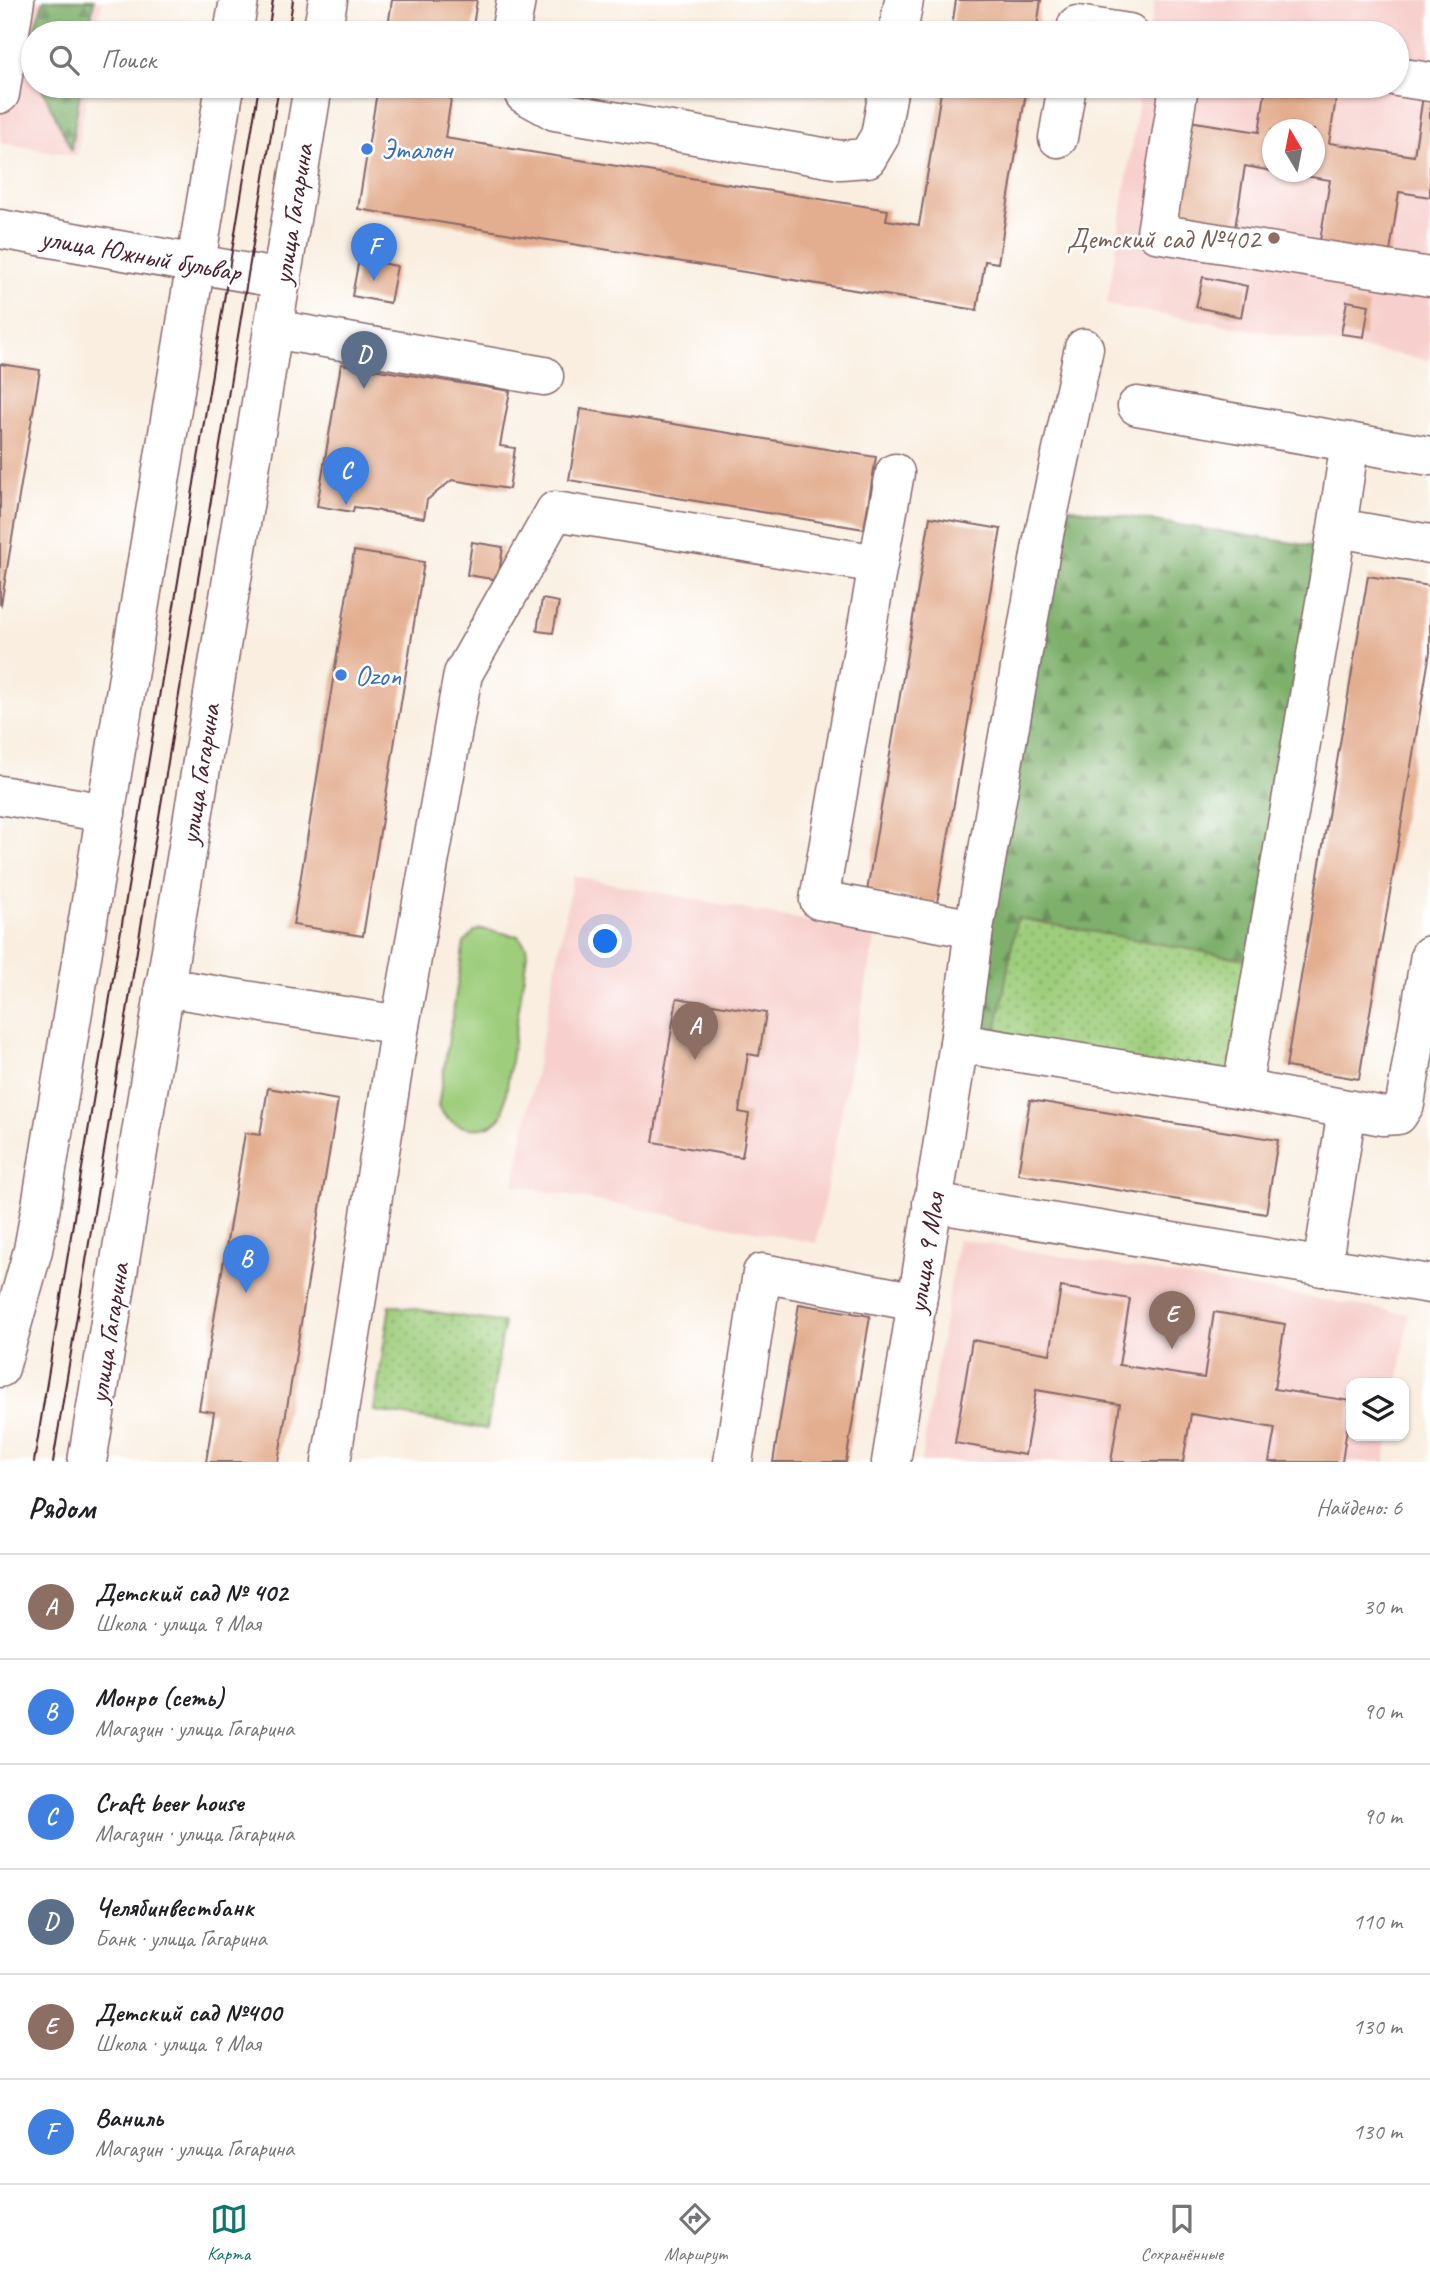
<!DOCTYPE html>
<html lang="ru">
<head>
<meta charset="utf-8">
<style>
  body { margin:0; font-family:Caveat,sans-serif; background:#f6f6f6; color:#202124 }
  .controls { position:absolute; right:21px; bottom:21px; display:grid; overflow:hidden; border-radius:14px; box-shadow:0 2px 5px #0004 }
  .controls button { width:63px; height:63px; display:grid; place-items:center; padding:0; border:0; border-bottom:2px solid #e0e0e0; background:#fff; color:#202124; font:35px sans-serif }
  .compass { position:absolute; left:1262px; top:119px; width:63px; height:63px; border-radius:50%; background:#fff; box-shadow:0 2px 5px #0004; rotate:350deg }
  .you { position:absolute; left:606px; top:942px; width:24px; height:24px; margin:-18px; border:5px solid #fff; border-radius:50%; background:#1a73e8; box-shadow:0 0 0 10px #1a73e833 }
  .badge { display:grid; place-items:center; width:46px; height:46px; border-radius:50%; background:#0f766e; color:#fff; font-size:23px; font-weight:700 }
  .pin { position:absolute; translate:-50% -58px; filter:drop-shadow(0 2px 4px #0008) }
  .pin::after { content:''; position:absolute; top:37px; width:24px; height:21px; background:inherit; clip-path:polygon(0 0,100% 0,50% 100%) }
  .list { margin:0; padding:0; list-style:none }
  h2 { display:flex; justify-content:space-between; align-items:center; height:91px; margin:0; padding:0 28px; font-size:30px }
  h2 small { font-size:23px; font-weight:400; color:#757577 }
  .list li { display:grid; grid-template-columns:46px 1fr auto; gap:21px; align-items:center; box-sizing:border-box; height:105px; padding:0 28px; border-top:2px solid #e0e0e0 }
  .list b { display:block; font-size:26px; white-space:nowrap }
  .list p { margin:0; font-size:23px; white-space:nowrap; color:#757577 }
  .list em { font-size:23px; font-style:normal; color:#757577 }
  .icon { flex:none; width:38px; height:38px; fill:none; stroke:currentColor; stroke-width:2; stroke-linecap:round; stroke-linejoin:round }
  .map { position:relative; flex:none; width:1430px; height:1462px; overflow:hidden }
  .search { position:absolute; background:#fff; box-shadow:0 2px 5px #0004; left:21px; right:21px; top:21px; height:77px; display:flex; align-items:center; gap:18px; box-sizing:border-box; padding:0 24px; border-radius:38px; color:#757577; font-size:26px }
  .sheet { height:721px; background:#fff }
  nav { display:flex; justify-content:space-around; align-items:center; box-sizing:border-box; height:98px; border-top:2px solid #e0e0e0; background:#fff; font-size:19px; color:#757577 }
  nav a { display:grid; justify-items:center; gap:4px }
  nav .on { color:#0f766e }
  .map>svg:first-child { display:block }
</style>
</head>
<body>
<div class="map">
<svg width="1430" height="1462" viewBox="0 0 1430 1462">
  <defs>
    <pattern id="forest-firs" width="22" height="20" patternUnits="userSpaceOnUse" patternTransform="scale(1.75)"><rect width="22" height="20" fill="#7eb06c"/><path d="M5 1l3.5 6h-7zM16 11l3.5 6h-7z" fill="#698f59"/></pattern>
    <pattern id="park-dots" width="8" height="8" patternUnits="userSpaceOnUse" patternTransform="scale(1.75)"><rect width="8" height="8" fill="#9ecd7c"/><path d="M2 2h.1M6 6h.1" fill="none" stroke="#83a666" stroke-width="1.8" stroke-linecap="round"/></pattern>
  </defs>
  <rect width="100%" height="100%" fill="#fff"/>
  <filter id="ink" filterUnits="userSpaceOnUse"><feTurbulence type="fractalNoise" baseFrequency=".0143" numOctaves="2"/><feDisplacementMap in="SourceGraphic" scale="14" xChannelSelector="R" yChannelSelector="G"/><feConvolveMatrix kernelMatrix="1 2 1 2 8 2 1 2 1" color-interpolation-filters="sRGB"/></filter>
  <filter id="wash" filterUnits="userSpaceOnUse"><feTurbulence type="fractalNoise" baseFrequency=".00686" numOctaves="4" result="noise"/><feDisplacementMap in="SourceGraphic" scale="28" xChannelSelector="R" yChannelSelector="G"/><feGaussianBlur stdDeviation="1.57" result="paint"/><feColorMatrix in="noise" values="0 0 0 0 0 0 0 0 0 0 0 0 0 0 0 0 0 1.4 0 .05"/><feComposite in="paint" operator="in"/></filter>
  <g filter="url(#wash)">
    <rect width="100%" height="100%" fill="#f9eee0"/>
    <!-- built -->
    <g fill="#f7d0cd" fill-rule="evenodd">
      <path d="M 0,0 L 102,0 L 96,33 L 33,33 L 33,86 L 88,86 L 77,156 L 0,143 Z"/>
      <path d="M 1155,0 L 1430,0 L 1430,360 L 1107,305 L 1141,86 L 1397,86 L 1397,33 L 1149,33 ZM 1272,130 L 1314,130 L 1314,172 L 1272,172 Z"/>
      <path d="M 573,876 L 876,934 L 816,1243 L 514,1185 Z"/>
      <path d="M 958,1239 L 1409,1314 L 1398,1383 L 1351,1383 L 1351,1436 L 1389,1436 L 1385,1462 L 921,1462 Z"/>
    </g>
    <!-- green -->
    <path fill="#9ecd7c" stroke="#747654" stroke-width="2" d="M 481,929 L 518,936 L 526,946 L 527,954 L 503,1114 C 489,1138 450,1130 438,1107 L 464,943 L 475,931 Z"/>
    <!-- forest -->
    <g fill="url(#forest-firs)" stroke="#64684c" stroke-width="2">
      <path d="M 44,0 L 94,0 L 89,33 L 33,33 L 33,69 L 25,52 Z"/>
      <path d="M 41,86 L 81,86 L 71,149 Z"/>
      <path d="M 1058,506 L 1345,551 L 1230,1096 L 982,1050 L 983,946 Z"/>
    </g>
    <!-- park -->
    <g fill="url(#park-dots)" stroke="#747654" stroke-width="2">
      <path d="M 1017,918 L 1249,960 L 1226,1086 L 994,1044 Z"/>
      <path d="M 390,1305 L 504,1323 L 487,1429 L 374,1411 Z"/>
    </g>
    <g id="blocks">
      <!-- building -->
      <g fill="#e3ad8f">
        <path d="M 392,0 L 477,0 L 472,33 L 387,33 Z"/>
        <path d="M 956,0 L 1041,0 L 1036,33 L 951,33 Z"/>
        <path d="M 378,86 L 453,86 L 445,138 L 888,210 L 886,220 L 919,225 L 942,86 L 1027,86 L 998,263 L 985,261 L 977,310 L 358,209 Z"/>
        <path d="M 1266,86 L 1338,86 L 1329,143 L 1414,156 L 1424,89 L 1430,90 L 1430,197 L 1399,192 L 1389,259 L 1319,247 L 1330,180 L 1286,173 L 1314,172 L 1314,130 L 1272,130 L 1272,171 L 1245,166 L 1234,234 L 1166,223 L 1182,120 L 1259,132 Z"/>
        <path d="M 359,259 L 397,266 L 390,303 L 352,296 Z"/>
        <path d="M 1203,277 L 1247,286 L 1241,317 L 1196,307 Z"/>
        <path d="M 1347,301 L 1369,305 L 1364,337 L 1341,334 Z"/>
        <path d="M 0,364 L 40,370 L 1,605 L 0,604 Z"/>
        <path d="M 341,364 L 510,391 L 500,446 L 515,448 L 509,489 L 452,480 L 427,500 L 424,518 L 354,507 L 353,512 L 317,506 Z"/>
        <path d="M 581,409 L 876,457 L 864,529 L 569,480 Z"/>
        <path d="M 930,517 L 1001,529 L 937,903 L 867,891 Z"/>
        <path d="M 472,542 L 503,547 L 498,580 L 467,575 Z"/>
        <path d="M 354,551 L 424,562 L 363,936 L 293,925 Z"/>
        <path d="M 1368,576 L 1430,586 L 1430,652 L 1359,1079 L 1286,1067 Z"/>
        <path d="M 542,599 L 559,602 L 553,633 L 537,631 Z"/>
        <path d="M 677,998 L 766,1013 L 759,1056 L 748,1054 L 739,1112 L 749,1114 L 742,1157 L 653,1142 Z"/>
        <path d="M 268,1088 L 338,1100 L 278,1462 L 206,1462 L 214,1412 L 199,1410 L 245,1133 L 260,1135 Z"/>
        <path d="M 1030,1100 L 1278,1140 L 1266,1214 L 1018,1174 Z"/>
        <path d="M 1061,1287 L 1130,1299 L 1119,1365 L 1204,1378 L 1214,1312 L 1285,1324 L 1274,1389 L 1351,1401 L 1342,1462 L 1269,1462 L 1275,1428 L 1191,1414 L 1183,1462 L 1111,1462 L 1120,1404 L 1036,1390 L 1025,1455 L 955,1443 L 972,1340 L 1050,1354 Z"/>
        <path d="M 799,1304 L 870,1316 L 846,1462 L 773,1462 Z"/>
      </g>
    </g>
  </g>
  <g filter="url(#ink)">
    <use href="#blocks" fill-opacity="0" stroke="#87676a" stroke-width="2"/>
    <g fill="none" stroke-linecap="round" stroke-linejoin="round">
      <!-- minor casing -->
      <g stroke="#87676a" stroke-width="41">
        <g id="minor">
          <path d="M 510,33 L 516,0"/>
          <path d="M 898,33 L 904,0"/>
          <path d="M 1076,33 L 1077,25 L 1129,33"/>
          <path d="M 1397,77 L 1430,82"/>
          <path d="M 520,86 L 524,94 L 555,111 L 840,160 L 867,158 L 880,136 L 889,86"/>
          <path d="M 1179,86 L 1156,233 L 1430,277"/>
          <path d="M 0,94 L 15,0"/>
          <path d="M 1058,138 L 1067,86"/>
          <path d="M 0,229 L 282,279"/>
          <path d="M 273,329 L 544,376"/>
          <path d="M 1137,406 L 1430,456"/>
          <path d="M 1338,528 L 1430,544"/>
          <path d="M 878,564 L 895,473"/>
          <path d="M 0,795 L 106,813"/>
          <path d="M 164,987 L 400,1025"/>
          <path d="M 959,1043 L 1242,1089 L 1383,1116 L 1398,1115 L 1405,1104 L 1430,955"/>
          <path d="M 1242,1089 L 1331,567 L 1350,442"/>
          <path d="M 932,1203 L 1430,1284"/>
          <path d="M 1322,1267 L 1347,1110"/>
          <path d="M 331,1462 L 400,1025 L 463,674 L 555,511 L 878,564 L 819,900 L 974,929"/>
          <path d="M 733,1462 L 762,1273 L 917,1302"/>
          <path d="M 891,1462 L 959,1043 L 974,929 L 1042,544 L 1084,348"/>
        </g>
      </g>
      <!-- major casing -->
      <g stroke="#87676a" stroke-width="41">
        <g id="major">
          <path d="M 233,33 L 239,0"/>
          <path d="M 322,33 L 328,0"/>
          <path d="M 0,1368 L 33,1250 L 41,1206 L 225,86"/>
          <path d="M 87,1462 L 313,86"/>
        </g>
      </g>
      <!-- minor -->
      <use href="#minor" stroke="#fff" stroke-width="38"/>
      <!-- major -->
      <use href="#major" stroke="#fff" stroke-width="38"/>
      <!-- tram -->
      <g stroke="#4a1f2b" stroke-width="2">
        <path d="M 268,33 L 273,0"/>
        <path d="M 288,33 L 293,0"/>
        <path d="M 34,1462 L 259,86"/>
        <path d="M 53,1462 L 279,86"/>
      </g>
    </g>
  </g>
  <!-- markers -->
  <g fill="#3f7fe0" stroke="#fff" stroke-width="2.5">
    <circle cx="367" cy="149" r="7"/>
    <circle cx="341" cy="675" r="7"/>
  </g>
  <circle fill="#8d6e63" stroke="#fff" stroke-width="2.5" cx="1274" cy="238" r="7"/>
  <g text-anchor="middle" stroke-width="5" stroke-linejoin="round" paint-order="stroke">
    <!-- shop labels -->
    <g font-size="28" fill="#366cbe" stroke="#fff" text-anchor="start">
      <text x="381" y="159">Эталон</text>
      <text x="355" y="685">Ozon</text>
    </g>
    <!-- street labels -->
    <g font-size="28" fill="#4a1f2b" stroke="#fff">
      <text transform="translate(292 214) rotate(-81)" y="10">улица Гагарина</text>
      <text transform="translate(141 254) rotate(10)" y="10">улица Южный бульвар</text>
      <text transform="translate(199 774) rotate(-81)" y="10">улица Гагарина</text>
      <text transform="translate(925 1253) rotate(-81)" y="10">улица 9 Мая</text>
      <text transform="translate(108 1333) rotate(-81)" y="10">улица Гагарина</text>
    </g>
    <!-- education labels -->
    <g font-size="28" fill="#785e54" stroke="#fff" text-anchor="end">
      <text x="1260" y="248">Детский сад №402</text>
    </g>
  </g>
</svg>
<div class="controls">
<button><svg class="icon" aria-label="layers" viewBox="0 0 24 24"><path d="M12 4l9 5-9 5-9-5zM3 14l9 5 9-5"/></svg></button>
</div>
<svg class="compass" viewBox="-18 -18 36 36"><path d="M0-13l5 13h-10z" fill="#e53935"/><path d="M0 13l5-13h-10z" fill="#757577"/></svg>
<div class="you"></div>
<div class="pin badge" style="left:695px;top:1060px;background:#8d6e63">A</div>
<div class="pin badge" style="left:246px;top:1293px;background:#3f7fe0">B</div>
<div class="pin badge" style="left:346px;top:505px;background:#3f7fe0">C</div>
<div class="pin badge" style="left:364px;top:389px;background:#5c6f8a">D</div>
<div class="pin badge" style="left:1172px;top:1349px;background:#8d6e63">E</div>
<div class="pin badge" style="left:374px;top:281px;background:#3f7fe0">F</div>
<div class="search"><svg class="icon" aria-label="search" viewBox="0 0 24 24"><circle cx="10" cy="10" r="6"/><path d="M15 15l6 6"/></svg>Поиск</div>
</div>
<section class="sheet">
<h2>Рядом<small>Найдено: 6</small></h2>
<ul class="list">
<li><span class="badge" style="background:#8d6e63">A</span><div><b>Детский сад № 402</b><p>Школа · улица 9 Мая</p></div><em>30 m</em></li>
<li><span class="badge" style="background:#3f7fe0">B</span><div><b>Монро (сеть)</b><p>Магазин · улица Гагарина</p></div><em>90 m</em></li>
<li><span class="badge" style="background:#3f7fe0">C</span><div><b>Craft beer house</b><p>Магазин · улица Гагарина</p></div><em>90 m</em></li>
<li><span class="badge" style="background:#5c6f8a">D</span><div><b>Челябинвестбанк</b><p>Банк · улица Гагарина</p></div><em>110 m</em></li>
<li><span class="badge" style="background:#8d6e63">E</span><div><b>Детский сад №400</b><p>Школа · улица 9 Мая</p></div><em>130 m</em></li>
<li><span class="badge" style="background:#3f7fe0">F</span><div><b>Ваниль</b><p>Магазин · улица Гагарина</p></div><em>130 m</em></li>
</ul>
</section>
<nav>
<a class="on"><svg class="icon" aria-label="map" viewBox="0 0 24 24"><path d="M3 6l6-2 6 2 6-2v14l-6 2-6-2-6 2zM9 4v14M15 6v14"/></svg>Карта</a>
<a><svg class="icon" aria-label="directions" viewBox="0 0 24 24"><path d="M12 3l9 9-9 9-9-9zM9 14v-3h6M13 9l2 2-2 2"/></svg>Маршрут</a>
<a><svg class="icon" aria-label="saved" viewBox="0 0 24 24"><path d="M7 4h10v16l-5-4-5 4z"/></svg>Сохранённые</a>
</nav>
</body>
</html>
